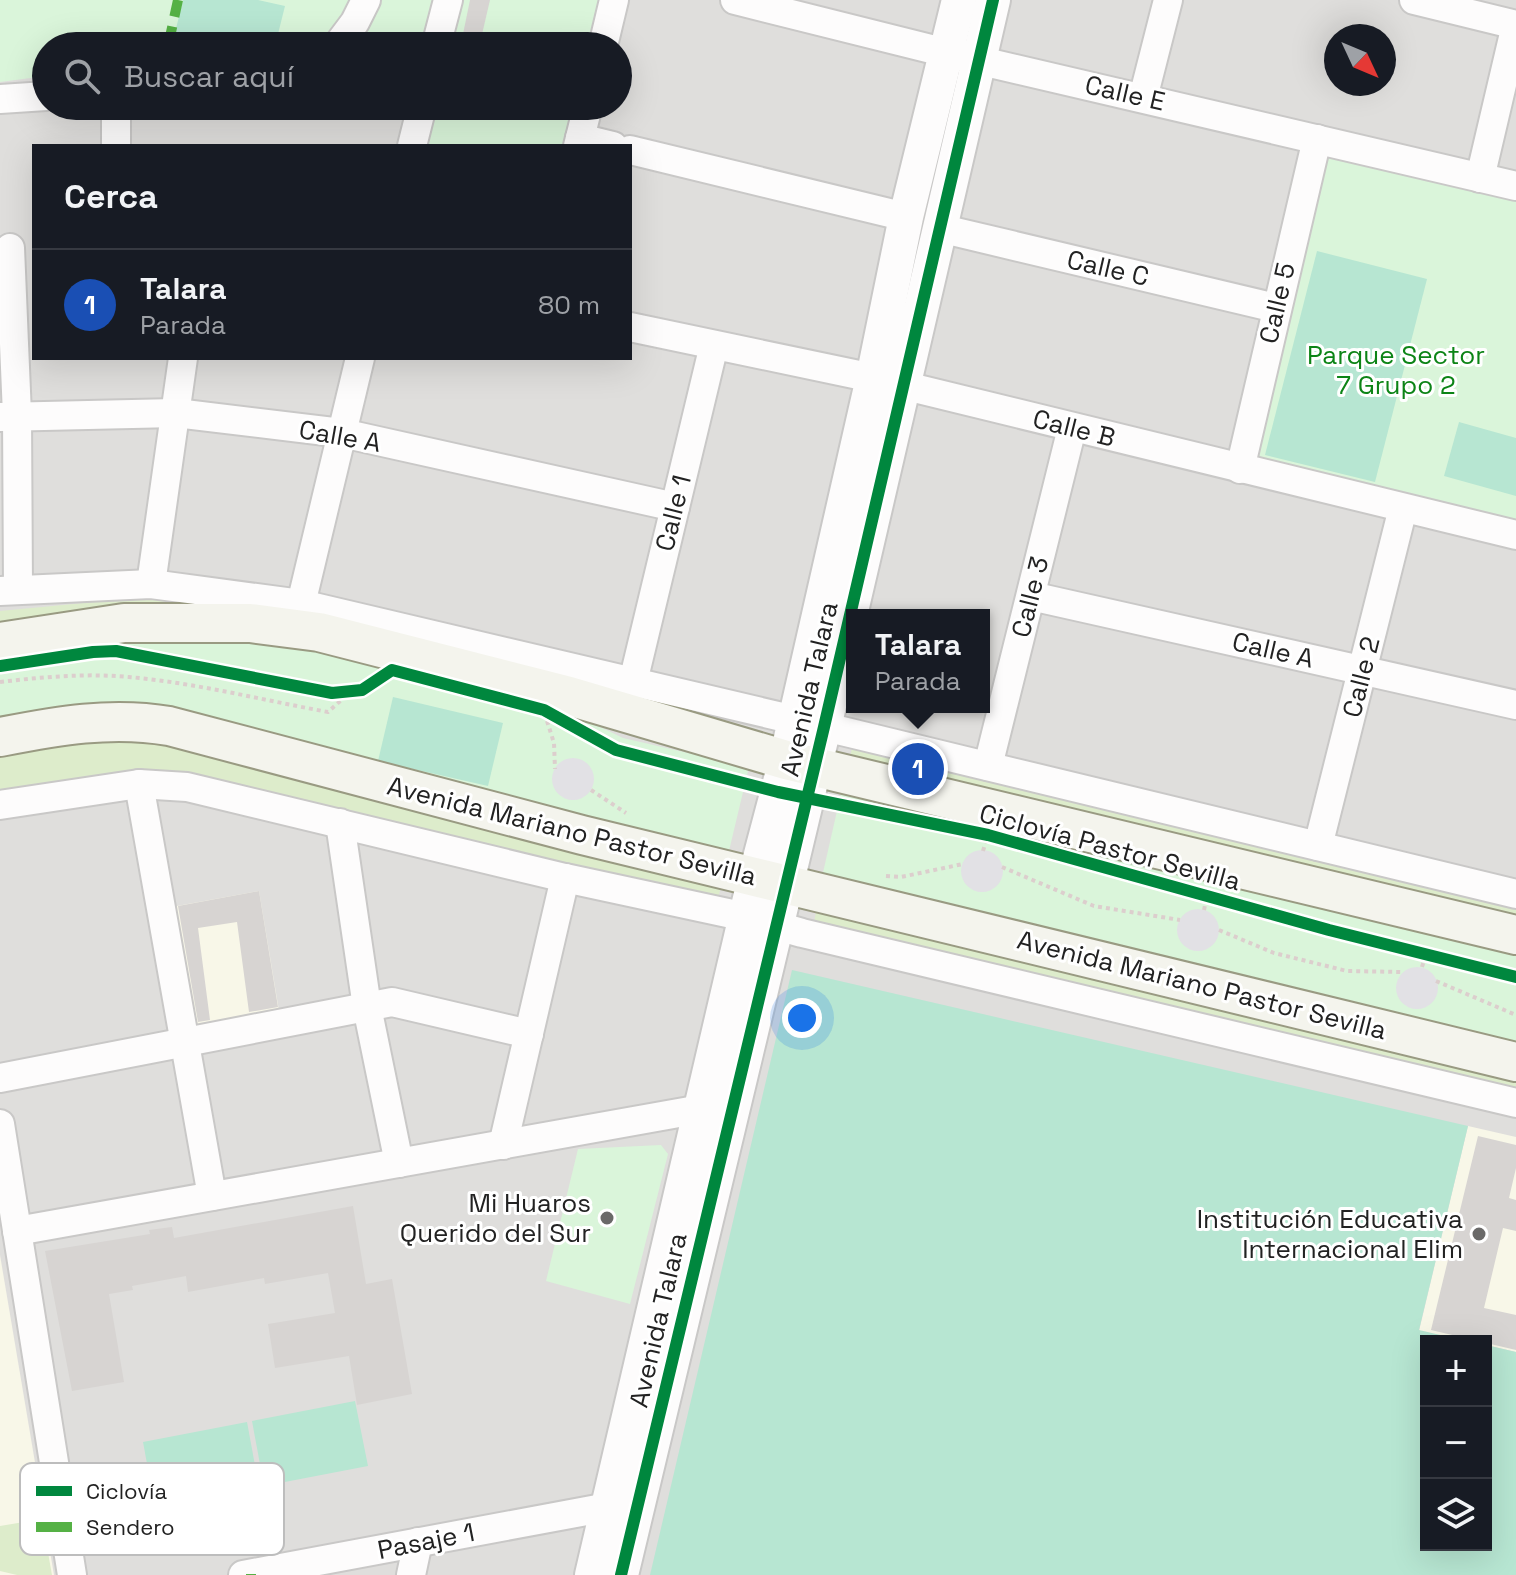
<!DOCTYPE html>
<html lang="es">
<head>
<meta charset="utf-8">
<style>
  body { margin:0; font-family:"Space Grotesk",sans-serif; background:#242831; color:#f1f3f6 }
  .controls { position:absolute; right:24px; bottom:24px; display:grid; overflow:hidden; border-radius:0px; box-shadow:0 8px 32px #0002 }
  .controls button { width:72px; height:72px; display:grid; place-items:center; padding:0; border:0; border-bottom:2px solid #363941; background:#171b24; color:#f1f3f6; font:40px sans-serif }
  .compass { position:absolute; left:1324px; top:24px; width:72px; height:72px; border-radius:50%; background:#171b24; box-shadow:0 8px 32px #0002; rotate:134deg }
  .you { position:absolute; left:802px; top:1018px; width:28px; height:28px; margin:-20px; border:6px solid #fff; border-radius:50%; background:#1a73e8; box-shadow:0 0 0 12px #1a73e833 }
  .badge { display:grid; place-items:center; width:52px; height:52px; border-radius:50%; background:#2563eb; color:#fff; font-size:26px; font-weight:700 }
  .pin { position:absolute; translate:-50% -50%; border:4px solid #fff; box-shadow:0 2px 8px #0006 }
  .popup { position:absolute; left:846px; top:609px; width:144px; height:104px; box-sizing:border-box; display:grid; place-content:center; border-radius:0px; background:#171b24; filter:drop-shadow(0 2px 6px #0005); font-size:26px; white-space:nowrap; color:#9ea1a6 }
  .popup b { font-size:30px; color:#f1f3f6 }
  .popup::after { content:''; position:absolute; left:50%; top:100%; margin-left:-16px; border:16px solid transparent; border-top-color:#171b24 }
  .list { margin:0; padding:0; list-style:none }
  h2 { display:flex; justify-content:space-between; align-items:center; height:104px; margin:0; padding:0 32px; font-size:34px }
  h2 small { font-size:26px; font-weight:400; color:#9ea1a6 }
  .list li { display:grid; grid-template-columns:52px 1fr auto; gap:24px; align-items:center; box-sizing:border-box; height:112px; padding:0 32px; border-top:2px solid #363941 }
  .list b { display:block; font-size:30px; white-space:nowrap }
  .list p { margin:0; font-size:26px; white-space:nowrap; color:#9ea1a6 }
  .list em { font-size:26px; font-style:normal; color:#9ea1a6 }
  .icon { flex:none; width:44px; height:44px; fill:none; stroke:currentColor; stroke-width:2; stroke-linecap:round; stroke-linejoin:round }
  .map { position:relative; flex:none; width:1516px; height:1575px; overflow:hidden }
  .search { position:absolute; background:#171b24; box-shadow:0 8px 32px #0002; left:32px; top:32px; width:600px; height:88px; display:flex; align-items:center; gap:20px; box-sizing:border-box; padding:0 28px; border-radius:44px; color:#9ea1a6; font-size:30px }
  .panel { position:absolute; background:#171b24; box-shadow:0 8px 32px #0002; left:32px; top:144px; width:600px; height:216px; border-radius:0px }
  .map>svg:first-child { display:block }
</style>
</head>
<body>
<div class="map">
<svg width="1516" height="1575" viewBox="0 0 1516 1575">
  <rect width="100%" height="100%" fill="#f0eeeb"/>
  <!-- residential -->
  <path fill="#dfdedc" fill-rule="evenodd" d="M 0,0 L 1516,0 L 1516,1575 L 0,1575 ZM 1336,36 L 1384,36 L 1384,84 L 1336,84 ZM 46,46 L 618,46 L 618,106 L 46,106 ZM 34,146 L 630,146 L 630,358 L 34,358 ZM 852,615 L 984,615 L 984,707 L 852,707 ZM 1426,1341 L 1486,1341 L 1486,1545 L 1426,1545 Z"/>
  <!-- education -->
  <g fill="#f8f7e8">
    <path d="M 259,891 L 279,1011 L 186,1027 L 166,908 Z"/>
    <path d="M 1468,1126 L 1516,1137 L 1516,1352 L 1486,1345 L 1486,1341 L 1466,1341 L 1419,1331 Z"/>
    <path d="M 0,1255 L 54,1575 L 0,1575 Z"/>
  </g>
  <!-- grass -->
  <g fill="#ddeccb">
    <path d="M 136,598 L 190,601 L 291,614 L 0,630 L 0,611 Z"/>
    <path d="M 137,737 L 722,881 L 717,904 L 211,781 L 0,795 L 0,745 Z"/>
    <path d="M 853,743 L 1516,904 L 1516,922 L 849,763 Z"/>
    <path d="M 818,902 L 1516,1070 L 1516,1093 L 813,927 Z"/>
    <path d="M 42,1519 L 52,1575 L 17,1575 L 0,1571 L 0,1526 Z"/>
  </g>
  <!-- park -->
  <g fill="#daf5da">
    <path d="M 0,0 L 607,0 L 595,46 L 46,46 L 46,76 L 0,82 Z"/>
    <path d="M 421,106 L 580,106 L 570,146 L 419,146 Z"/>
    <path d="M 1325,155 L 1516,201 L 1516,524 L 1249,462 Z"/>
    <path d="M 188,634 L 288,643 L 557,706 L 623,738 L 749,767 L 728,855 L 199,721 L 0,724 L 0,658 Z"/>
    <path d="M 842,789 L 1516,950 L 1516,1044 L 822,877 Z"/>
    <path d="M 661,1145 L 668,1154 L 630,1304 L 546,1281 L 578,1149 Z"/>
  </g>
  <!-- pitch -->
  <g fill="#b7e6d2">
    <path d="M 183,0 L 258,0 L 285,6 L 275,46 L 172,45 Z"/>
    <path d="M 1317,251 L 1427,279 L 1375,482 L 1265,455 Z"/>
    <path d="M 1459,422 L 1516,438 L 1516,496 L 1444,476 Z"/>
    <path d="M 393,697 L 503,723 L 488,786 L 378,761 Z"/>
    <path d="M 792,970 L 1468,1126 L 1419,1330 L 1466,1341 L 1426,1341 L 1426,1545 L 1486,1545 L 1486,1345 L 1516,1352 L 1516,1575 L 650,1575 Z"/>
    <path d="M 355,1401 L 368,1466 L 264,1486 L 252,1421 Z"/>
    <path d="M 247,1422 L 259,1487 L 155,1507 L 143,1442 Z"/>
  </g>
  <!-- plaza -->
  <g fill="#e2e1e5">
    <circle cx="573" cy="779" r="21"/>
    <circle cx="982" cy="871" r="21"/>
    <circle cx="1198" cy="930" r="21"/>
    <circle cx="1417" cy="988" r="21"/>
  </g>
  <!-- building -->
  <g fill="#d7d4d2">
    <path d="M 470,0 L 490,0 L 480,43 L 462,39 Z"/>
    <path d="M 259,891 L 278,1007 L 249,1012 L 237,922 L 198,928 L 210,1020 L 198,1022 L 178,906 Z"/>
    <path d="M 1478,1136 L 1516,1145 L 1516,1168 L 1509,1198 L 1516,1200 L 1516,1231 L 1503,1228 L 1484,1308 L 1516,1315 L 1516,1350 L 1431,1330 Z"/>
    <path d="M 353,1206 L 366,1284 L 392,1279 L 412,1394 L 357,1405 L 349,1356 L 275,1368 L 268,1324 L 335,1313 L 328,1273 L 265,1284 L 264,1278 L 188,1292 L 186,1276 L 132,1286 L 133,1290 L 109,1294 L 124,1382 L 72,1391 L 45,1251 L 150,1234 L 149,1230 L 172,1227 L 174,1238 Z"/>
  </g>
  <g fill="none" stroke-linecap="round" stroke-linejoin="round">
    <!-- minor casing -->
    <g stroke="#c9c8c7" stroke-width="32">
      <g id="minor">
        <path d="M 735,0 L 947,53 L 1516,186"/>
        <path d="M 1414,0 L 1516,25"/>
        <path d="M 337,46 L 355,22 L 366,0"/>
        <path d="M 436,46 L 448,0"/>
        <path d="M 603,46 L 614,0"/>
        <path d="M 1143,98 L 1168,0"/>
        <path d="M 0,99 L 46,96"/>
        <path d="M 580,138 L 613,146"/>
        <path d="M 116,146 L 116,106"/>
        <path d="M 412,146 L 422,106"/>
        <path d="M 578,146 L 588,106"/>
        <path d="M 630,150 L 906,217"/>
        <path d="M 1480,178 L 1516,25"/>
        <path d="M 939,228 L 1276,308"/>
        <path d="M 10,248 L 17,415 L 18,588"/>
        <path d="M 630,327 L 873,378 L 1516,535"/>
        <path d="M 0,417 L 176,413 L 342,433 L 675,507"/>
        <path d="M 1240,469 L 1317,139"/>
        <path d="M 151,584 L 183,358"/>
        <path d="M 0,591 L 151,584 L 301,604 L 846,732 L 1516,894"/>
        <path d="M 1031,596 L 1516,705"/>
        <path d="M 301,604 L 360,358"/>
        <path d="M 633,682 L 714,345"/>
        <path d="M 988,766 L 1072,428"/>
        <path d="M 139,784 L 212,1196"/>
        <path d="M 0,805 L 139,784 L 187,787 L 565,878 L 746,917 L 802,933 L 1516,1103"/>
        <path d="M 340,823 L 367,1007 L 399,1163"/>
        <path d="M 1318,846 L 1403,508"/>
        <path d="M 0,1078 L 392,1002 L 529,1034"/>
        <path d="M 0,1124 L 72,1575"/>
        <path d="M 503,1145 L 565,878"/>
        <path d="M 17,1231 L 701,1109"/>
        <path d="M 243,1575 L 608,1507"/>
        <path d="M 411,1575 L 418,1542"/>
      </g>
    </g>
    <!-- tertiary casing -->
    <g stroke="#c9c8c7" stroke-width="38">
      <g id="tertiary">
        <path d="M 592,1575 L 755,877 L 786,760 L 873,378 L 906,217 L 959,0"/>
        <path d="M 621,1575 L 824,727 L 993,0"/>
      </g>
    </g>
    <!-- secondary casing -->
    <g stroke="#999a82" stroke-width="42">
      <g id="secondary">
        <path d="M 0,642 L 124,623 L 250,623 L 319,632 L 569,696 L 786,760 L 1516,935"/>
        <path d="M 0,737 C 57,726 111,716 169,726 L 582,835 L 1516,1062"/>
      </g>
    </g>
    <!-- path -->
    <g stroke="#dccecd" stroke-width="4" stroke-dasharray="4 4" stroke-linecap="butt">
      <path d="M 0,682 C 43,677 86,673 129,677 C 196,683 262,700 328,712 L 348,694"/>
      <path d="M 547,721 L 554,743 L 555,769"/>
      <path d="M 591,790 L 626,813"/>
      <path d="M 983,851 L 987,838"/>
      <path d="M 1002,867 L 1094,906 L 1180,920"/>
      <path d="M 886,876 L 901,877 L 963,864"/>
      <path d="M 1204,910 L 1207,896"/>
      <path d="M 1219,930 L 1274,953 L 1347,971 L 1403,972"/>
      <path d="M 1422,967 L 1426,954"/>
      <path d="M 1436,981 L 1516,1015"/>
    </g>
    <!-- minor -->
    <use href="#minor" stroke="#fdfcfc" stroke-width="28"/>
    <!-- tertiary -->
    <use href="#tertiary" stroke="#fdfcfc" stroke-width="34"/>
    <!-- secondary -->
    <use href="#secondary" stroke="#f4f4ed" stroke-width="38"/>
    <!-- quiet -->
    <g stroke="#55b145" stroke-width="10" stroke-dasharray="20 10" stroke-linecap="butt">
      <path d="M 168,46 L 178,0"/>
      <path d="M 251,1575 L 251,1574"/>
    </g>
    <!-- cycleway casing -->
    <g stroke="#fff" stroke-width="17">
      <g id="cycleway">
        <path d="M 0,666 L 93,652 L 116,651 L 332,693 L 362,690 L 392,670 L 544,710 L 616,750 L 778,792 L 988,835 L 1329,930 L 1516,977"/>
        <path d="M 621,1575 L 824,727 L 993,0"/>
      </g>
    </g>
    <!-- cycleway -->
    <use href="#cycleway" stroke="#00873e" stroke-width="12"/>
  </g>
  <!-- markers -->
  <g fill="#6a6968" stroke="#fff" stroke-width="3">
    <circle cx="607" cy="1218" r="8"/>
    <circle cx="1479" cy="1234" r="8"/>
  </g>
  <g text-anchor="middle" stroke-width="6" stroke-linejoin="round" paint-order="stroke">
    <!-- street labels -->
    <g font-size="26" fill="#222" stroke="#fff">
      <text transform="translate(1125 93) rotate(13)" y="9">Calle E</text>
      <text transform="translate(1108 268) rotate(13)" y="9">Calle C</text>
      <text transform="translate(1277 303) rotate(-77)" y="9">Calle 5</text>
      <text transform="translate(1074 428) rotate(14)" y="9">Calle B</text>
      <text transform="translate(340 436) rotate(10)" y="9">Calle A</text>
      <text transform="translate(673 513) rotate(-76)" y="9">Calle 1</text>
      <text transform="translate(1030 597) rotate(-76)" y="9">Calle 3</text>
      <text transform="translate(1273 650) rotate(13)" y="9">Calle A</text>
      <text transform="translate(1361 677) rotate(-76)" y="9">Calle 2</text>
      <text transform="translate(809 689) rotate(-77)" y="9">Avenida Talara</text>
      <text transform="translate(572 831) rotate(14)" y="9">Avenida Mariano Pastor Sevilla</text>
      <text transform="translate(1110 847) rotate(15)" y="9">Ciclovía Pastor Sevilla</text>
      <text transform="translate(1202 985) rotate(14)" y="9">Avenida Mariano Pastor Sevilla</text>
      <text transform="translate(658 1320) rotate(-77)" y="9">Avenida Talara</text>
      <text transform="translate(426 1541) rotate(-11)" y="9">Pasaje 1</text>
    </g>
    <!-- park labels -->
    <g font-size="26" fill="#0c8416" stroke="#fff">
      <text x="1396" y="364">Parque Sector<tspan x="1396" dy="30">7 Grupo 2</tspan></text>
    </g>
    <!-- poi labels -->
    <g font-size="26" fill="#222" stroke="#fff" text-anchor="end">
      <text x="591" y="1212">Mi Huaros<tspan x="591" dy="30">Querido del Sur</tspan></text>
      <text x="1463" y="1228">Institución Educativa<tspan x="1463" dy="30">Internacional Elim</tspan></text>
    </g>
  </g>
  <!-- legend -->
  <rect x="20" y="1463" width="264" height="92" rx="12" fill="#fff" stroke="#bdbdbd" stroke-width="2"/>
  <rect x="36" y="1486" width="36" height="10" fill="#00873e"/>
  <rect x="36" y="1522" width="36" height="10" fill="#55b145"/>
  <g font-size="22" fill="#222">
    <text x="86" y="1499">Ciclovía</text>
    <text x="86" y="1535">Sendero</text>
  </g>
</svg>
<div class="controls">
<button>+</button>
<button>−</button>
<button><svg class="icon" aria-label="layers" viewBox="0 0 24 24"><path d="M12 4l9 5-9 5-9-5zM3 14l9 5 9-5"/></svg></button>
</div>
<svg class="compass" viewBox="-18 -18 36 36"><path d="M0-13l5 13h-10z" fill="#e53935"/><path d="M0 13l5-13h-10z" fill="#9ea1a6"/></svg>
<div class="you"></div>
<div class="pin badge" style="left:918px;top:769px;background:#1a4fb4">1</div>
<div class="popup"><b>Talara</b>Parada</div>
<div class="search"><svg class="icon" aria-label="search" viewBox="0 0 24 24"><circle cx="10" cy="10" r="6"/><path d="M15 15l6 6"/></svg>Buscar aquí</div>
<section class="panel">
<h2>Cerca<small></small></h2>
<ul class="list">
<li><span class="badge" style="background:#1a4fb4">1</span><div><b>Talara</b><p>Parada</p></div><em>80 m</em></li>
</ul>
</section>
</div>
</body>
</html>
